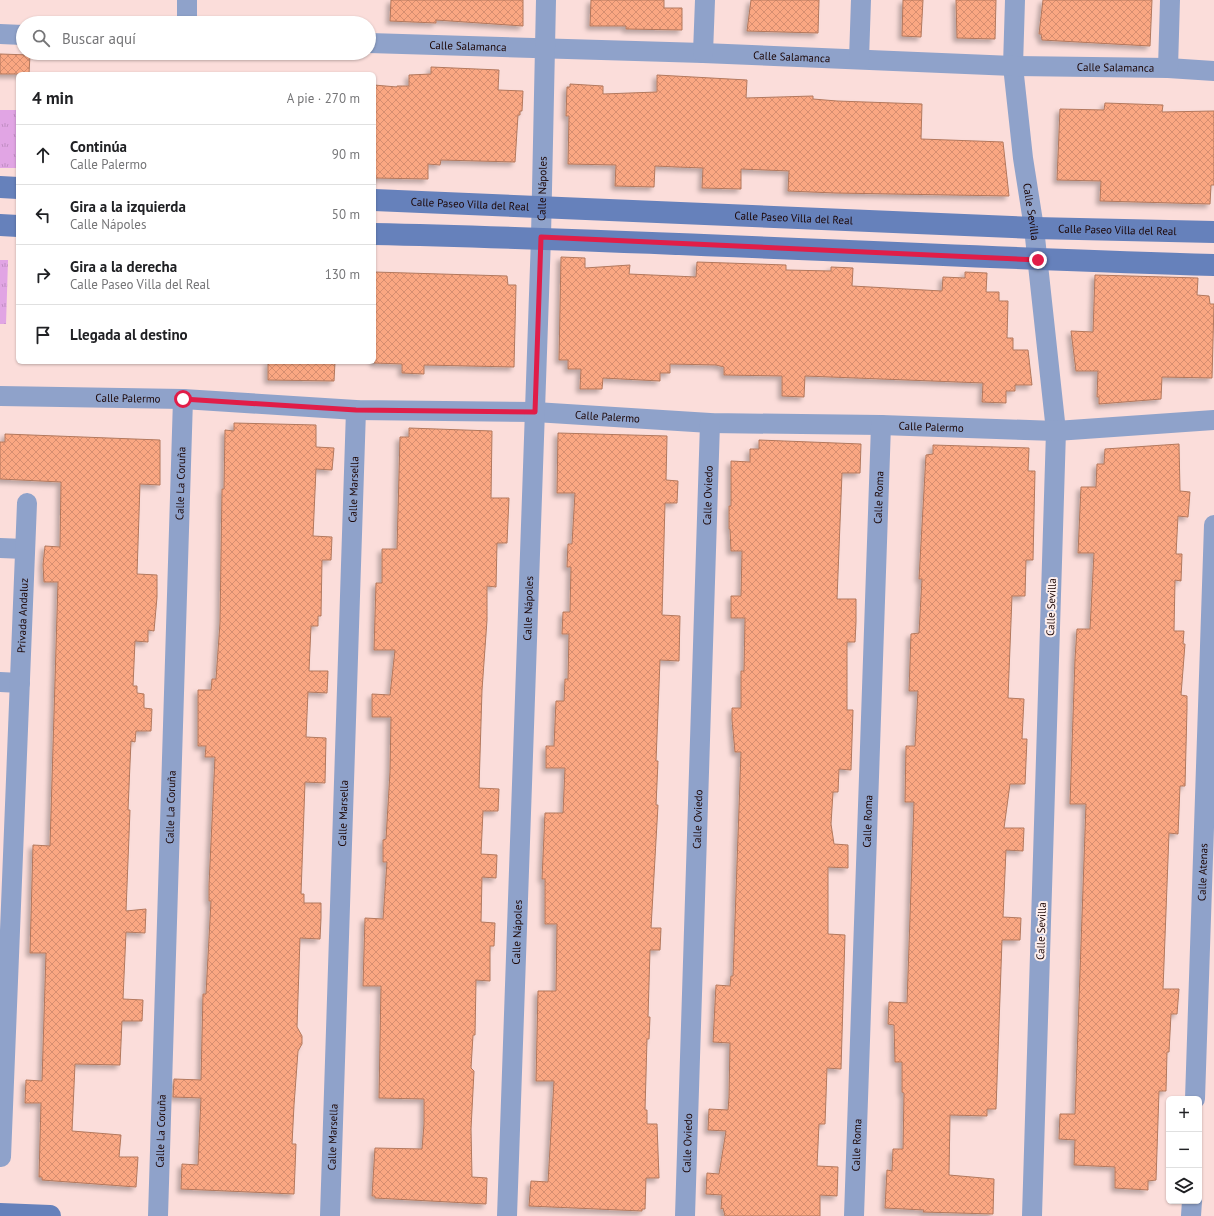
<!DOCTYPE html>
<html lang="es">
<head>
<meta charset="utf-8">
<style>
  body { margin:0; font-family:"PT Sans",sans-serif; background:#f6f6f6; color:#202124 }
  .controls { position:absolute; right:12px; bottom:12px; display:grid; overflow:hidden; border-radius:6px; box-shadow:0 1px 3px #0004 }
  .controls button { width:36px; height:36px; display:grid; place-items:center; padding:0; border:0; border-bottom:1px solid #e0e0e0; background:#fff; color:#202124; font:20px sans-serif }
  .stop { position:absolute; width:12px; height:12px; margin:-9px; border:3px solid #e11d48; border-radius:50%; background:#fff }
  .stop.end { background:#e11d48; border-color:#fff; box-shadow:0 1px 4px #0008 }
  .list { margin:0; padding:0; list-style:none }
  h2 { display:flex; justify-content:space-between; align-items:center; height:52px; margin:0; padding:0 16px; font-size:17px }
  h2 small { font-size:13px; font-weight:400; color:#757577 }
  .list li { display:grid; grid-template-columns:26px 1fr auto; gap:12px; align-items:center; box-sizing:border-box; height:60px; padding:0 16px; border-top:1px solid #e0e0e0 }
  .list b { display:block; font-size:15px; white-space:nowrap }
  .list p { margin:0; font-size:13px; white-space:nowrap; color:#757577 }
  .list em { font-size:13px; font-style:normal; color:#757577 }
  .icon { flex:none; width:22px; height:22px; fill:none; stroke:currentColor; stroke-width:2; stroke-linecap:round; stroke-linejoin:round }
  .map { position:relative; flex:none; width:1214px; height:1216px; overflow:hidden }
  .search { position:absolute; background:#fff; box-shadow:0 1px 3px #0004; left:16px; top:16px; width:360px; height:44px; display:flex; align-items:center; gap:10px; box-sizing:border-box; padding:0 14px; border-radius:22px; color:#757577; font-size:15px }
  .panel { position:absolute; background:#fff; box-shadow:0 1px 3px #0004; left:16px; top:72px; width:360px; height:292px; border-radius:6px }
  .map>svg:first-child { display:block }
</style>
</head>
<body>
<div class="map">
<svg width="1214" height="1216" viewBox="0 0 1214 1216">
  <defs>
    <pattern id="grass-tufts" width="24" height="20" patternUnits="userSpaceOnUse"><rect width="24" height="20" fill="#e1a5e4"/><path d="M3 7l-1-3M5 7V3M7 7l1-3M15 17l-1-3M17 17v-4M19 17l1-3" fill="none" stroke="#c08dc2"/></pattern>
    <pattern id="building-cross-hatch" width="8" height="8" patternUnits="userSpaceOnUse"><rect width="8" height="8" fill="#faa782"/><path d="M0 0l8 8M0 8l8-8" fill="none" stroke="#d68e6f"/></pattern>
    <filter id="shadow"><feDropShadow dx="-3.5" dy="3.5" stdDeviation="2" flood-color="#0004"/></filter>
  </defs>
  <rect width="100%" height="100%" fill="#fbddda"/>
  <!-- grass -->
  <g fill="url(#grass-tufts)">
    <rect x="0" y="110" width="18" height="58"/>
    <path d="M 0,260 L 8,260 L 6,324 L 0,324 Z"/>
  </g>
  <!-- building -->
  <g fill="url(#building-cross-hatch)" stroke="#b3785d" filter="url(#shadow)">
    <path d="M 391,0 L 523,0 L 523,26 L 436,20 L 436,23 L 390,21 Z"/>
    <path d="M 591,0 L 664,0 L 664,8 L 682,8 L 682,30 L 626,29 L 626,26 L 590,26 Z"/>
    <path d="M 751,0 L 819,0 L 818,33 L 747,31 Z"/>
    <path d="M 903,0 L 923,0 L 921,37 L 902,36 Z"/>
    <path d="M 956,0 L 996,0 L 995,39 L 957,38 Z"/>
    <path d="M 1043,0 L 1152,0 L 1150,46 L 1042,40 L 1041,34 L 1039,34 Z"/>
    <path d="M 0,54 L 30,55 L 29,74 L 0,74 Z"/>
    <path d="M 431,67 L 499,70 L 498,90 L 523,91 L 522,111 L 520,111 L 520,115 L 518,115 L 515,162 L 441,160 L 440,165 L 428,164 L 428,179 L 374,178 L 374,85 L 397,87 L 397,86 L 409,86 L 409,75 L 431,74 Z"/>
    <path d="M 657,75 L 747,80 L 746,98 L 813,96 L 813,99 L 837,101 L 922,104 L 921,139 L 1003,142 L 1009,196 L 835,193 L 788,191 L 789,171 L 741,169 L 741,189 L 702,188 L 703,168 L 677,167 L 655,166 L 654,187 L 615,186 L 616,165 L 568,164 L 569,116 L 566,116 L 567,87 L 570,87 L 570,84 L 603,86 L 603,94 L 657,92 Z"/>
    <path d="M 1105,103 L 1163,105 L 1162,112 L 1214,111 L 1214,185 L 1211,185 L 1210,204 L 1100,201 L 1101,181 L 1057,180 L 1060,109 L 1104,110 Z"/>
    <path d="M 561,257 L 585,258 L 585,268 L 630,265 L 629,274 L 696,277 L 697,262 L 786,265 L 786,270 L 831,271 L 831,267 L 853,268 L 852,286 L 942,291 L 943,277 L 965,278 L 965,272 L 987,273 L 986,292 L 999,292 L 999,301 L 1008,301 L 1007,338 L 1013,338 L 1013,350 L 1028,350 L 1032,385 L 1015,385 L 1015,391 L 1006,391 L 1006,403 L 982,402 L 983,383 L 805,376 L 804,397 L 782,396 L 782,376 L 724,375 L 724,367 L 716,365 L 670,364 L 670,373 L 660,373 L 660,381 L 603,378 L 602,389 L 580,389 L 581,369 L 568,369 L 568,360 L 559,360 Z"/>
    <path d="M 374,272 L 507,276 L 508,285 L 516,285 L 514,367 L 424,365 L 424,374 L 402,373 L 402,364 L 374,363 Z"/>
    <path d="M 1095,275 L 1198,278 L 1197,295 L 1209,296 L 1210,304 L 1214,304 L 1212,378 L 1162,377 L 1161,399 L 1099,404 L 1099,397 L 1097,397 L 1098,371 L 1076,371 L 1071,331 L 1093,332 Z"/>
    <path d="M 268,362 L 335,362 L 334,381 L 268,380 Z"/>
    <path d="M 234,423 L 316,425 L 316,447 L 334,448 L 332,470 L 316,469 L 313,536 L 332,537 L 331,560 L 322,560 L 321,616 L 318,616 L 318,626 L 311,626 L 309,671 L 328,671 L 327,693 L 308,692 L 306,737 L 326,738 L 325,783 L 305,782 L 301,894 L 304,894 L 304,903 L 321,903 L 321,918 L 320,939 L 300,938 L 297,1027 L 302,1036 L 302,1044 L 298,1051 L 294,1105 L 292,1144 L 296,1144 L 294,1194 L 181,1189 L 182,1164 L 198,1165 L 201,1098 L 173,1097 L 174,1079 L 201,1080 L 203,994 L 206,994 L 211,901 L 209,901 L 209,885 L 215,757 L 205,757 L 206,746 L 198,746 L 198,690 L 211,690 L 212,679 L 216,679 L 220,623 L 222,489 L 224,489 L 225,430 L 234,431 Z"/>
    <path d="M 409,428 L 492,431 L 491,498 L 509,498 L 507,543 L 497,543 L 496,587 L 487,586 L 487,620 L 482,690 L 479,788 L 499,789 L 498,811 L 483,811 L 481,854 L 497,855 L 496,878 L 482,877 L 481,922 L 495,923 L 494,946 L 490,946 L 490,981 L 476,980 L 475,1035 L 473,1035 L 471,1068 L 474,1071 L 471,1129 L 472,1177 L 487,1178 L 486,1204 L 375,1198 L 375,1196 L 372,1196 L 375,1148 L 422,1149 L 424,1124 L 424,1099 L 379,1098 L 381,986 L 363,986 L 365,918 L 383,919 L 387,862 L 383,862 L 383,840 L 386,839 L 390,772 L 391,717 L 372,717 L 372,694 L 390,695 L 395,650 L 374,650 L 376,583 L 382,583 L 382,549 L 397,549 L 400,437 L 409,437 Z"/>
    <path d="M 558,433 L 667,436 L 666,480 L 678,481 L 677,503 L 665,503 L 662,615 L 680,616 L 679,661 L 660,660 L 656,761 L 658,761 L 656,805 L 658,805 L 651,928 L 661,928 L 660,950 L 650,950 L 648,1017 L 650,1017 L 649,1039 L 647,1039 L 645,1110 L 647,1110 L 647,1124 L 657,1124 L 659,1178 L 646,1178 L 645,1209 L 642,1209 L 642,1211 L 529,1206 L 531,1181 L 548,1182 L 554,1081 L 536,1081 L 538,991 L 556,991 L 557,924 L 545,924 L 545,879 L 542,879 L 545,813 L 563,813 L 565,768 L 546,768 L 546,746 L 554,746 L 556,701 L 564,701 L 565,679 L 568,679 L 569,634 L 562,634 L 563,612 L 570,612 L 571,567 L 567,567 L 568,544 L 572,544 L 575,493 L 557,493 Z"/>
    <path d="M 5,434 L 160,440 L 160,485 L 140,484 L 137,574 L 157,575 L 157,597 L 154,631 L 148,630 L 148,642 L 135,641 L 133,686 L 137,686 L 137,693 L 144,694 L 144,708 L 152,709 L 151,731 L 136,731 L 135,742 L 131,741 L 128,810 L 130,810 L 126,911 L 146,909 L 145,933 L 126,932 L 123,999 L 143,1000 L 142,1021 L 122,1021 L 120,1065 L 75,1064 L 72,1131 L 121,1135 L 119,1157 L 138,1157 L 136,1187 L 42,1180 L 42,1177 L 39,1177 L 41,1103 L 25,1103 L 26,1080 L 42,1081 L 46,953 L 30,953 L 33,845 L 50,846 L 58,582 L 44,582 L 43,565 L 45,546 L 60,547 L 61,482 L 0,479 L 0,442 L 5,442 Z"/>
    <path d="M 759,440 L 861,444 L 860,473 L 842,473 L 837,599 L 856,599 L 856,622 L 855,642 L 847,642 L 847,710 L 853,710 L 851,770 L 839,769 L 838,792 L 833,792 L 831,824 L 834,844 L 848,845 L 848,868 L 828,867 L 828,934 L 845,935 L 841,1069 L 827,1068 L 825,1124 L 819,1124 L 817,1166 L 838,1167 L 837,1196 L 820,1195 L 820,1216 L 725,1216 L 723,1208 L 721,1209 L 722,1195 L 706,1194 L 707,1173 L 719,1174 L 726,1131 L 708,1130 L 709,1109 L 728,1110 L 729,1097 L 730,1043 L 713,1042 L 716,985 L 730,986 L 731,976 L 733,976 L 741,752 L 735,752 L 732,720 L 732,708 L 741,708 L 741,671 L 744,671 L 745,618 L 731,618 L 731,596 L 741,596 L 742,551 L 731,551 L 730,529 L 729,529 L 729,506 L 731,506 L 731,461 L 750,462 L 750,449 L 759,449 Z"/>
    <path d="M 1179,444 L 1180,491 L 1190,492 L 1188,517 L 1178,516 L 1176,554 L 1182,554 L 1181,581 L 1175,580 L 1174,631 L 1184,631 L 1183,644 L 1185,644 L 1181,695 L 1187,696 L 1187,708 L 1185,786 L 1180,786 L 1178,834 L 1169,833 L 1163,989 L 1179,989 L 1177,1014 L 1171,1014 L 1169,1052 L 1167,1052 L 1166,1091 L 1159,1091 L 1156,1180 L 1148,1181 L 1148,1190 L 1115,1188 L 1115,1167 L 1074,1165 L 1075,1140 L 1059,1139 L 1060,1114 L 1075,1114 L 1086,804 L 1070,804 L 1075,659 L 1077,629 L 1090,629 L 1094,553 L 1078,553 L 1081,487 L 1096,487 L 1097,464 L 1104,464 L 1105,449 Z"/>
    <path d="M 933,445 L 1029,448 L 1028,471 L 1035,471 L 1033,560 L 1026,560 L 1025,596 L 1012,596 L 1008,698 L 1024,699 L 1022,739 L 1027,739 L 1025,784 L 1010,784 L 1004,828 L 1024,828 L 1023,851 L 1006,850 L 1003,917 L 1021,918 L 1020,940 L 1002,940 L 996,1109 L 987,1109 L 987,1116 L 950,1115 L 949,1175 L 994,1179 L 993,1214 L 923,1212 L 924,1210 L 885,1208 L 887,1170 L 892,1171 L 893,1149 L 903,1149 L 904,1093 L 902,1092 L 902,1062 L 895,1062 L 894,1025 L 888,1024 L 889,1002 L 907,1003 L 914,802 L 905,802 L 906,746 L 915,746 L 918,691 L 909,691 L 911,634 L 919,633 L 922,579 L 919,579 L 926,455 L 933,454 Z"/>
  </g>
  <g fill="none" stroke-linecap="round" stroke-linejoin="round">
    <!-- street -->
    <g stroke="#8fa2ca" stroke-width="20">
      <path id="s1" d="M 1015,0 L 1013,66 L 1023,158 L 1034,228 L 1056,431 L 1032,1216"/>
      <path d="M 187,23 L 187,0"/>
      <path d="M 0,34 L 23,35"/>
      <path id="s2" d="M 369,43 L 703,53 L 1013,66 L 1168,68 L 1214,71"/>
      <path d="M 703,53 L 705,0"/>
      <path d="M 859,59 L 861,0"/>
      <path d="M 1168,68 L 1170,0"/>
      <path id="s3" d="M 0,396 L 183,399 L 356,410 L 535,412 L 710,423 L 881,425 L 1056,431 L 1214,420"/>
      <path d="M 0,548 L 25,549"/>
      <path d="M 0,682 L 20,683"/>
      <path id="s4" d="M 1195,1099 L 1214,525"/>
      <path id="s5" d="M 1,1157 L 27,503"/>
      <path id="s6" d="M 158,1216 L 183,399"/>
      <path id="s7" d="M 330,1216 L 356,410"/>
      <path id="s8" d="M 507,1216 L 541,237 L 546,0"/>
      <path id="s9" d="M 685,1216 L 710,423"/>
      <path id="s10" d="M 854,1216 L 881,425"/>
      <path d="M 1191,1216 L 1192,1201"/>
    </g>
    <!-- secondary -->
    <g stroke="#6681bb" stroke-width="22">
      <path d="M 0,187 L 18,188"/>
      <path id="s11" d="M 374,200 L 1034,228 L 1214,232"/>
      <path d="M 0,225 L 18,226"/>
      <path d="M 374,234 C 654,240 934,257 1214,265"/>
      <path d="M 0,1214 L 50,1216"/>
    </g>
  </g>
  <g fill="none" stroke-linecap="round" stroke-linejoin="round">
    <!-- route -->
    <path stroke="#e11d48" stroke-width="5" d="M 183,399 L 356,410 L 535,412 L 541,237 L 1038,260"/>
  </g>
  <g text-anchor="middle" stroke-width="4" stroke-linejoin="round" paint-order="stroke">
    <!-- street labels -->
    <g font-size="11" fill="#1b0504" stroke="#fdeeec">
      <text dy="4" stroke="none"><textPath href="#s2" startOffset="99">Calle Salamanca</textPath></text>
      <text dy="4" stroke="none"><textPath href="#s2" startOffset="423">Calle Salamanca</textPath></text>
      <text dy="4" stroke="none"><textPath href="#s2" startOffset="747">Calle Salamanca</textPath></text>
      <text dy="4" stroke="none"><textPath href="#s8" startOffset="1028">Calle Nápoles</textPath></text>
      <text dy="4" stroke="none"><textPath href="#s11" startOffset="96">Calle Paseo Villa del Real</textPath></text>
      <text dy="4" stroke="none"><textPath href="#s1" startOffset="213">Calle Sevilla</textPath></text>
      <text dy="4" stroke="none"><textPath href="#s11" startOffset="420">Calle Paseo Villa del Real</textPath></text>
      <text dy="4" stroke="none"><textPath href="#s11" startOffset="744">Calle Paseo Villa del Real</textPath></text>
      <text dy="4" stroke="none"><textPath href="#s3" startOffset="128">Calle Palermo</textPath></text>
      <text dy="4" stroke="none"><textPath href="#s3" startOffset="608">Calle Palermo</textPath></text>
      <text dy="4" stroke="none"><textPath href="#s3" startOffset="932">Calle Palermo</textPath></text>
      <text dy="4" stroke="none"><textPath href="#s6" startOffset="733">Calle La Coruña</textPath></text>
      <text dy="4" stroke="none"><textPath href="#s7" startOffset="727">Calle Marsella</textPath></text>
      <text dy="4" stroke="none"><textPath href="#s9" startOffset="721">Calle Oviedo</textPath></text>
      <text dy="4" stroke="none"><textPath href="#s10" startOffset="719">Calle Roma</textPath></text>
      <text transform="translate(1051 607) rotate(-88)" y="4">Calle Sevilla</text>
      <text dy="4" stroke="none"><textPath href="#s8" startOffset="608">Calle Nápoles</textPath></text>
      <text dy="4" stroke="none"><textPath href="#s5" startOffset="542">Privada Andaluz</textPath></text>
      <text dy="4" stroke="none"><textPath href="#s6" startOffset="409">Calle La Coruña</textPath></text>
      <text dy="4" stroke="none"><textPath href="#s7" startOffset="403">Calle Marsella</textPath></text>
      <text dy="4" stroke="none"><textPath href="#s9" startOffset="397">Calle Oviedo</textPath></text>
      <text dy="4" stroke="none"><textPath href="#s10" startOffset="395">Calle Roma</textPath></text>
      <text dy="4" stroke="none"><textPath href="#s4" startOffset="227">Calle Atenas</textPath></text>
      <text transform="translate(1041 931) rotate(-88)" y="4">Calle Sevilla</text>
      <text dy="4" stroke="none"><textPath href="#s8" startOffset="284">Calle Nápoles</textPath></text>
      <text dy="4" stroke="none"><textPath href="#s6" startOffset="85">Calle La Coruña</textPath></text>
      <text dy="4" stroke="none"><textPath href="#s7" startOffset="79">Calle Marsella</textPath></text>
      <text dy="4" stroke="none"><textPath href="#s9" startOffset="73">Calle Oviedo</textPath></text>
      <text dy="4" stroke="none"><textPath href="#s10" startOffset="71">Calle Roma</textPath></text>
    </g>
  </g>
</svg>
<div class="controls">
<button>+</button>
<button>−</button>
<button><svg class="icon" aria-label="layers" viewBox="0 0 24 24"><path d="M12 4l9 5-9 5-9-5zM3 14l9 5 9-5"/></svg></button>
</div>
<div class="stop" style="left:183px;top:399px"></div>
<div class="stop end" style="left:1038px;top:260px"></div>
<div class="search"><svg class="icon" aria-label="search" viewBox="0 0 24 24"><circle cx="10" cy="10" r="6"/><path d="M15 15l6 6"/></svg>Buscar aquí</div>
<section class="panel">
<h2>4 min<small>A pie · 270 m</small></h2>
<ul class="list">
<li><svg class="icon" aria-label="ahead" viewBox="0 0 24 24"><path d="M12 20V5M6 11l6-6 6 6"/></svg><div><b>Continúa</b><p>Calle Palermo</p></div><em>90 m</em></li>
<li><svg class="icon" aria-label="left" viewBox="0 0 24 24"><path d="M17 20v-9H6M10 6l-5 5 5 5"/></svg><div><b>Gira a la izquierda</b><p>Calle Nápoles</p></div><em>50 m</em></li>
<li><svg class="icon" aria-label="right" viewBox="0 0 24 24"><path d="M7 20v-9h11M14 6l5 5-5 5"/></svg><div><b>Gira a la derecha</b><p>Calle Paseo Villa del Real</p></div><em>130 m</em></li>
<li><svg class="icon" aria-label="arrive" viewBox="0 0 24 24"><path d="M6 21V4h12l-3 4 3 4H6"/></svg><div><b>Llegada al destino</b></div></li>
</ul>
</section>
</div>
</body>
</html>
